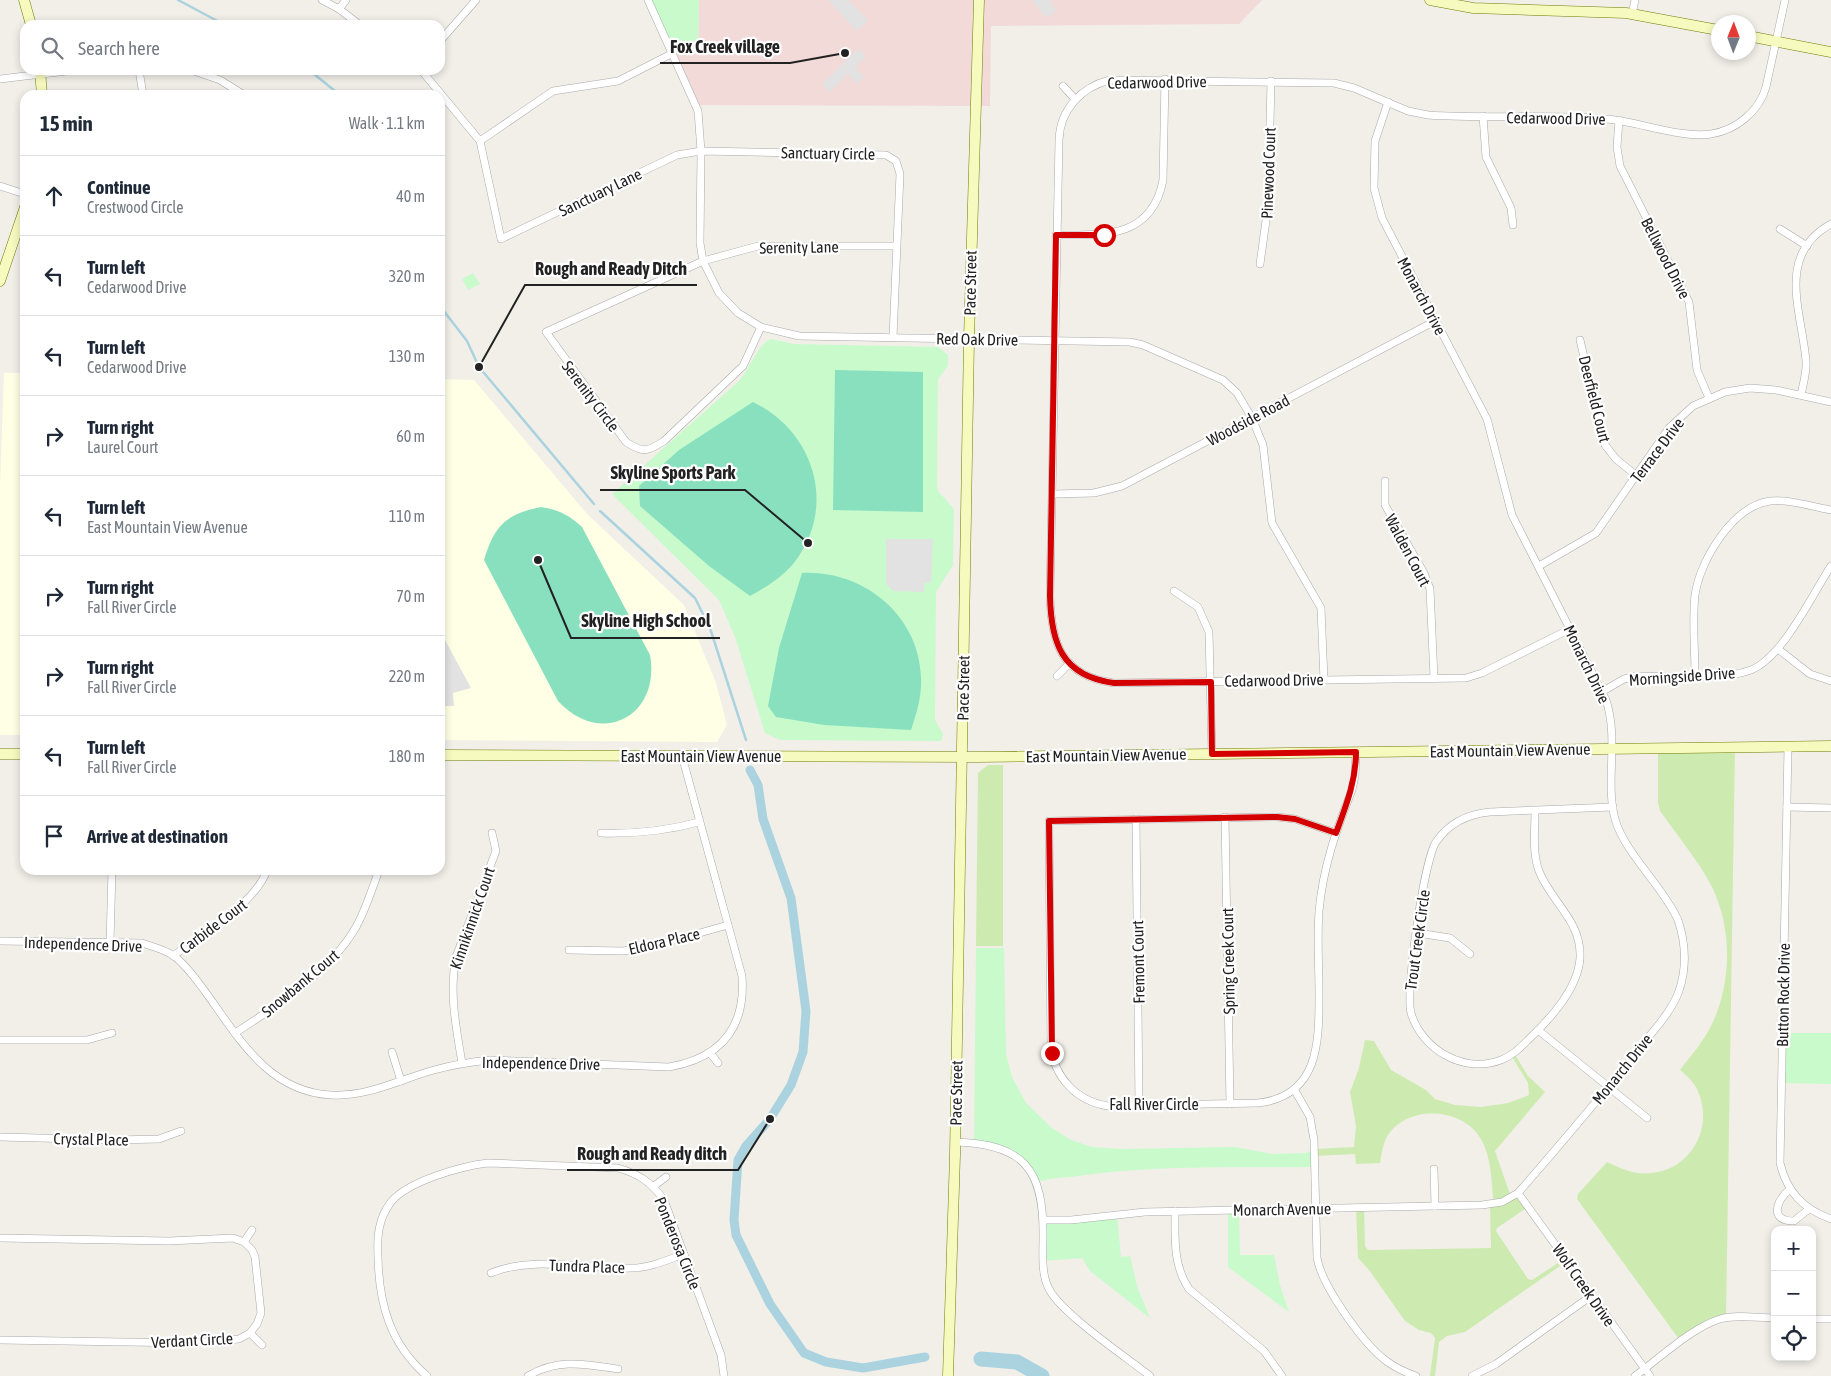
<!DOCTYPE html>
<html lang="en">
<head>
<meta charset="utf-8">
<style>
  body { margin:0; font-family:"Asap Condensed",sans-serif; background:#f2f2f3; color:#1f2937 }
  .controls { position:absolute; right:15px; bottom:15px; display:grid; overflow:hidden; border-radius:10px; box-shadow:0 2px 8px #0003 }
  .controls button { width:45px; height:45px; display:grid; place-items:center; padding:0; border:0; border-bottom:1px solid #e0e1e3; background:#fff; color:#1f2937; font:25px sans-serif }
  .compass { position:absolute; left:1711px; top:15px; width:45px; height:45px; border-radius:50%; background:#fff; box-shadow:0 2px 8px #0003; rotate:1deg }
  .stop { position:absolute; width:15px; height:15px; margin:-11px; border:4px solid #d40000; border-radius:50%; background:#fff }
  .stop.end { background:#d40000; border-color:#fff; box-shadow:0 1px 5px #0008 }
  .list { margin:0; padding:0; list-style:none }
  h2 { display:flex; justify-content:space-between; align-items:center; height:65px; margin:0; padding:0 20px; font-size:21px }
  h2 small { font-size:16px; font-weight:400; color:#747a83 }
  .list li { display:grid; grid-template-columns:32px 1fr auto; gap:15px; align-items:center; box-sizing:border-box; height:80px; padding:0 20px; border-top:1px solid #e0e1e3 }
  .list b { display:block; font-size:19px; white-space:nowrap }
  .list p { margin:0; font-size:16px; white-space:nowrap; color:#747a83 }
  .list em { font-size:16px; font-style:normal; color:#747a83 }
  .icon { flex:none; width:28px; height:28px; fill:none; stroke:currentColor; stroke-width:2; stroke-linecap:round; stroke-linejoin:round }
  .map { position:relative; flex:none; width:1831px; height:1376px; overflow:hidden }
  .search { position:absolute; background:#fff; box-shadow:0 2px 8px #0003; left:20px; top:20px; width:425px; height:55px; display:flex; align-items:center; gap:12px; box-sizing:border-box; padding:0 18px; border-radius:15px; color:#747a83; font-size:19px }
  .panel { position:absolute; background:#fff; box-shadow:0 2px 8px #0003; left:20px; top:90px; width:425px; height:785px; border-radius:15px }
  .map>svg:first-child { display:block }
</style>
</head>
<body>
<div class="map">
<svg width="1831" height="1376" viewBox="0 0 1831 1376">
  <rect width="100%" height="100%" fill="#f2efe9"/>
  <!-- commercial -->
  <path fill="#f2dad9" d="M 699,0 L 1262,0 L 1239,24 L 991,26 L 990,106 L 696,105 L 673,53 L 698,53 Z"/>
  <!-- education -->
  <g fill="#ffffe5">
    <path d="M 4,373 L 25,373 L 25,735 L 0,735 L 0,486 Z"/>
    <path d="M 440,379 L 474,380 L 588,515 L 684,605 L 716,683 L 727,725 L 717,742 L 440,740 Z"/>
  </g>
  <!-- grass -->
  <g fill="#cdebb0">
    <path d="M 1735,747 L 1726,1318 L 1681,1342 L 1577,1199 L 1578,1194 L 1607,1162 C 1622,1169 1635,1175 1651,1173 C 1690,1170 1713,1129 1699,1094 C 1696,1084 1687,1076 1680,1070 C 1690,1057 1701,1044 1709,1030 C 1732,987 1733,930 1712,887 C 1698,860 1677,835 1660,811 L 1658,803 L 1658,748 Z"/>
    <path d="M 988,765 L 1003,765 L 1003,946 L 976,946 L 978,773 Z"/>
    <path d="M 1365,1040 L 1374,1041 L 1391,1070 L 1426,1090 L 1435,1099 L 1455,1105 L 1481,1107 L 1508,1103 L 1529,1095 L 1528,1083 L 1511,1055 L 1514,1053 L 1528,1076 L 1545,1092 L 1495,1151 L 1511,1197 L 1518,1193 L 1528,1207 L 1497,1228 L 1496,1231 L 1528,1279 L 1532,1280 L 1558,1263 L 1560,1266 L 1465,1332 L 1447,1336 L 1439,1342 L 1435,1376 L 1430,1376 L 1435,1338 L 1431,1333 L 1419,1330 L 1405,1321 L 1369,1270 L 1358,1258 L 1356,1208 L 1364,1208 L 1365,1246 L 1368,1250 L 1491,1248 L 1490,1205 L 1494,1204 C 1491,1182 1492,1155 1479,1136 C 1461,1109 1413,1105 1391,1131 C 1383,1140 1382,1152 1380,1163 L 1356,1164 L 1355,1154 L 1315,1156 L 1315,1149 L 1354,1147 L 1356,1126 L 1350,1092 L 1359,1068 Z"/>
  </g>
  <!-- park -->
  <g fill="#c8facc">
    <path d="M 648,0 L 699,0 L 698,53 L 673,53 Z"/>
    <path d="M 473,273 L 480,284 L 468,290 L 462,279 Z"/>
    <path d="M 771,339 L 794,344 L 938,347 L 948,355 L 948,366 L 938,379 L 937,486 L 938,491 L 954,509 L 953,565 L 936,592 L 935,720 L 943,734 L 941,741 L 780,740 L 765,733 L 735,637 L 719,600 L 612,494 L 739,381 C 748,371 761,340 771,339 Z"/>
    <path d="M 976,948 L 1004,948 L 1006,1054 L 1012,1077 L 1026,1103 L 1052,1128 L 1071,1140 L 1092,1147 L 1121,1149 L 1236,1147 L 1272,1154 L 1306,1153 L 1315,1149 L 1315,1167 C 1238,1168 1161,1165 1085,1175 C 1069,1178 1053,1177 1036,1182 L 1017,1157 L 974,1142 Z"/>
    <path d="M 1782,1033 L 1831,1033 L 1831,1084 L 1781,1083 Z"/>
    <path d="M 1228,1211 L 1239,1211 L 1240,1255 L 1274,1255 L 1280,1285 L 1289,1312 L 1228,1267 Z"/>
    <path d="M 1117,1215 L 1121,1257 L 1130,1256 L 1137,1286 L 1150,1318 L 1090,1271 L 1082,1258 L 1043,1261 L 1044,1220 Z"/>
  </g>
  <!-- pitch -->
  <g fill="#88e0be">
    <path d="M 835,370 L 923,372 L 923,512 L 833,510 Z"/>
    <path d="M 753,402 C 815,432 838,508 793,564 C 781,578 766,587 750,596 L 709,566 L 640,506 L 639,486 L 679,450 Z"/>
    <path d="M 541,507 C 559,510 569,515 582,527 L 650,655 C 661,716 601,748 558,701 L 484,560 C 494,526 506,514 541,507 Z"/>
    <path d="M 802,573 C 863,570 919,615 921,677 C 922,696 917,712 911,730 L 824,725 L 776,717 L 768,706 L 779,648 Z"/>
  </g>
  <!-- parking -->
  <g fill="#e2e2e2">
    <path d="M 828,0 L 848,0 L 868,20 L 857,31 Z"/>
    <path d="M 1032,0 L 1050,0 L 1056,11 L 1046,18 Z"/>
    <path d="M 858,49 L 866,57 L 855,67 L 864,77 L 857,84 L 848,74 L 830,92 L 822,84 Z"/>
    <path d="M 886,539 L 933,539 L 931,583 L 924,583 L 924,592 L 893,591 L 886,584 Z"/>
    <path d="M 440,631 L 471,688 L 453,693 L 454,706 L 440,706 Z"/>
  </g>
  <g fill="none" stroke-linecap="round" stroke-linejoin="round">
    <!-- stream -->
    <g stroke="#aad3df" stroke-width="2.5">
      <path d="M 178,0 L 225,25"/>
      <path d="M 309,70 L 340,95"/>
      <path d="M 440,306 L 467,341 L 479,367 L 594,504"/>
      <path d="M 600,511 L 695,598 L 710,628 L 746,740"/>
    </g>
    <!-- canal -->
    <path stroke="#aad3df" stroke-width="9" d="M 750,770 L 758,785 L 763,819 L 791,898 L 806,1011 L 803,1052 L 791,1085 L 770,1119 L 746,1146 L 738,1160 L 734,1220 L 736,1235 L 770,1304 L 804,1353 L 826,1362 L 863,1368 L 925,1357"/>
    <!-- river -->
    <path stroke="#aad3df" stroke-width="15" d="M 981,1359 L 1017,1362 L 1042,1376"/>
    <!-- street casing -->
    <g stroke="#a9a9a9" stroke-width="8">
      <g id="street">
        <path d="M 322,0 L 339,9 L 360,25"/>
        <path d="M 648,0 L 698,111 L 701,151 L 700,243 L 703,261 L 719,293 L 738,313 L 761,327 L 799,336 L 1130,342 L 1143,345 L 1223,380 L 1237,393 L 1252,418 L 1263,445 L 1272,523 L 1321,608 L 1324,680"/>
        <path d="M 339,9 L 346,0"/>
        <path d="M 1632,14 L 1635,0"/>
        <path d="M 440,41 L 476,0"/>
        <path d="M 139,70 L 143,95"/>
        <path d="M 191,70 L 220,80 L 244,95"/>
        <path d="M 421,70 L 480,141 L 501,239 L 677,155 L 701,151 L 886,155 L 896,161 L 900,174 L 893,337"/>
        <path d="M 0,79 L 75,70"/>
        <path d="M 1063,86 L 1075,99"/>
        <path d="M 1483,116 L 1486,157 L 1511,208 L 1513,225"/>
        <path d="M 1619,120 L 1617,147 L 1620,166 L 1689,302 L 1697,370 L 1709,398"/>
        <path d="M 480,141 L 553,91 L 618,81 L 673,53"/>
        <path d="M 0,186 L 25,194"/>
        <path d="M 1780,229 L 1807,246"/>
        <path d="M 1056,235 C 1103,235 1152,239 1163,180 L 1165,79"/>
        <path d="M 1260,264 L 1268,206 L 1271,81"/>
        <path d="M 761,327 L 743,366 L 664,441 C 647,452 643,453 626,442 L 546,332 L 703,261 L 758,246 L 896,246"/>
        <path d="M 1580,340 L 1605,445 L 1616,459 L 1637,476"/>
        <path d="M 1801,395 C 1803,384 1807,372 1806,361 C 1802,312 1775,255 1831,224"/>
        <path d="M 1385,481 L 1385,505 L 1424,573 L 1430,589 L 1434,678"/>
        <path d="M 1053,494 L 1094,493 L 1122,486 L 1435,321"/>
        <path d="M 1539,566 L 1596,533 L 1669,428 L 1693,406 L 1725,392 L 1750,388 L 1776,390 L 1831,402"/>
        <path d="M 1174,591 L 1198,607 L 1209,632 L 1212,754"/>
        <path d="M 1570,629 L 1482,673 L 1466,678 L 1114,683 C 1061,676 1051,643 1050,595 L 1059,140 C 1060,110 1081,87 1110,80 L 1334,83 L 1354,88 L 1408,111 L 1428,115 C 1487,119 1547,114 1606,119 C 1637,121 1682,139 1711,134 C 1736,130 1759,112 1766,87 L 1785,0"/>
        <path d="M 1778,649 L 1810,674 L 1831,681"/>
        <path d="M 1695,675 C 1695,649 1692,621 1695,595 C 1700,560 1733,506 1770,501 C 1790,499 1812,507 1831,510"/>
        <path d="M 1057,676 L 1070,663"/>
        <path d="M 1603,691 L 1624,679 L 1637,676 C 1669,676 1722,681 1751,670 C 1783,657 1812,595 1831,566"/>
        <path d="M 1788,747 L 1780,1163 C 1787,1192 1803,1209 1831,1219"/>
        <path d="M 1787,807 L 1831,808"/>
        <path d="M 1535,811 C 1535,830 1532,852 1539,871 C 1551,902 1582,921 1580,958 C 1578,989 1550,1019 1528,1040 C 1520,1048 1512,1056 1501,1060 C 1464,1074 1422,1050 1411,1013 C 1405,992 1424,860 1436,842 C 1449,823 1468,814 1490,812 L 1613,807"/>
        <path d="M 1225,817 L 1230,1104"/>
        <path d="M 1136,819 L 1139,1106"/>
        <path d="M 601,833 C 635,834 666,831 699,822"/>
        <path d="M 1336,833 L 1295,819 L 1277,817 L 1049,821 L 1051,1046 C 1054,1077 1076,1101 1108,1106 L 1258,1103 C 1319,1096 1319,1043 1319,995 C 1319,967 1317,939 1319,911 C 1323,867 1336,831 1352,790 L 1355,776 L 1356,752"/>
        <path d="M 1418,933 L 1450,938 L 1470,954"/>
        <path d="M 0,941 L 142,943 C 153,947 164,949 174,956 C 186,965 195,978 204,990 C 237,1035 267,1092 331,1095 C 368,1097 398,1080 434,1070 C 452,1065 470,1062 490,1060 L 669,1067 C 720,1058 746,1029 742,976 L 682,756"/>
        <path d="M 110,942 L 112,870"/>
        <path d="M 569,950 L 623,951 L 650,947 L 728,925"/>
        <path d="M 173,956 C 202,935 256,903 267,870"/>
        <path d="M 1538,1030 L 1647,1118"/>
        <path d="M 235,1033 C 277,1006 331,971 356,927 C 366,909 372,889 379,870"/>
        <path d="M 0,1040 L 87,1040 L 112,1033"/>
        <path d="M 392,1052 L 401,1081"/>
        <path d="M 711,1054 L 718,1063"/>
        <path d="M 462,1063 C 456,1027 449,993 456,957 L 496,851 L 492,833"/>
        <path d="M 1294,1089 L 1310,1117 L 1314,1140 L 1317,1258 C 1322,1286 1362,1342 1385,1360 C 1394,1367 1404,1372 1416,1376"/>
        <path d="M 0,1137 L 116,1140 L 159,1139 L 181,1131"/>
        <path d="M 955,1142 C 1024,1144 1044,1169 1043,1237 C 1043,1254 1041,1274 1049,1289 C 1062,1314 1126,1357 1150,1376"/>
        <path d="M 1434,1169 L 1435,1206"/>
        <path d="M 654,1186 L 666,1177"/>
        <path d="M 1790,1189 C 1777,1200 1768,1221 1794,1221 L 1809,1209"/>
        <path d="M 1518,1193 L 1650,1376"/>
        <path d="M 1175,1211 C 1175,1239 1173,1265 1189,1289 L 1264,1351 L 1282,1376"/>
        <path d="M 1044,1220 L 1071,1220 L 1145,1212 L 1482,1205 L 1502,1202 L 1518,1193 C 1559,1146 1599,1099 1638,1050 C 1652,1032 1671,1013 1679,991 C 1687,967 1686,944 1678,920 C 1663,886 1625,854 1615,819 C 1605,782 1619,739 1606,700 L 1512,515 L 1487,419 L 1382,218 L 1374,188 L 1375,141 L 1388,102"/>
        <path d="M 0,1238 L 169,1241 L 233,1238 L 244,1242 L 252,1250 L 255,1257 L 261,1313 L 257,1324 L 250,1333 L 239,1339 L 190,1343 L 0,1340"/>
        <path d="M 244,1242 L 252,1230"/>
        <path d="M 491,1273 C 535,1255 585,1270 632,1268 C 650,1268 667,1260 684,1254"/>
        <path d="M 1812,1319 L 1831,1319"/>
        <path d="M 250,1333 L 262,1345"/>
        <path d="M 427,1376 C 390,1344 379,1304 378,1257 C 377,1237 378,1219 391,1202 C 408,1181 462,1166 488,1163 L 618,1168 C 639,1174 651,1182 664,1200 L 721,1355 L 724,1376"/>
        <path d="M 528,1376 C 558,1358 585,1364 618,1369"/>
        <path d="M 1472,1376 L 1496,1364 L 1591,1296"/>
        <path d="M 1635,1376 C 1660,1358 1691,1328 1720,1319 C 1737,1314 1757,1318 1775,1318"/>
      </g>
    </g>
    <!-- secondary casing -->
    <g stroke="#707d05" stroke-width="11">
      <g id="secondary">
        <path d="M 24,0 L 31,25"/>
        <path d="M 1430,0 L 1473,8 L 1626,13 L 1718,30"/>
        <path d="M 1748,36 L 1831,52"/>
        <path d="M 40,70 L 42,95"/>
        <path d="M 0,281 L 25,207"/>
        <path d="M 0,754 L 25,754"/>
        <path d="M 440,755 L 976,757 L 1831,746"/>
        <path d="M 948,1376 L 955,1155 L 969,339 L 979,0"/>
      </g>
    </g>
    <!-- street -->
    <use href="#street" stroke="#fff" stroke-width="7"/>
    <!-- secondary -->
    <use href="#secondary" stroke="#f7fabf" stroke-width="10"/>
  </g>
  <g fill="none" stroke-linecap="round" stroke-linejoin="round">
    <!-- route -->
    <path stroke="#d40000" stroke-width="6" d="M 1052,1053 L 1049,821 L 1277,817 L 1295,819 L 1336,833 C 1346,806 1356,781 1356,752 L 1212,754 L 1211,682 L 1114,683 C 1061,676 1051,642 1050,596 L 1056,235 L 1104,235"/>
  </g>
  <g text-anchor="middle" stroke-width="4.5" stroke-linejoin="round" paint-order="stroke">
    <!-- street labels -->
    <g font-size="16" fill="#222" stroke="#fff">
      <text transform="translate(1157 82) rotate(-1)" y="6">Cedarwood Drive</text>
      <text transform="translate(1556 118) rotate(1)" y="6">Cedarwood Drive</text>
      <text transform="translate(828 153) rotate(1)" y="6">Sanctuary Circle</text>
      <text transform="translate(1268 173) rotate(-88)" y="6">Pinewood Court</text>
      <text transform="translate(600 192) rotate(-26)" y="6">Sanctuary Lane</text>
      <text transform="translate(799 247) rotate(-1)" y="6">Serenity Lane</text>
      <text transform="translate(1666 258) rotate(63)" y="6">Bellwood Drive</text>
      <text transform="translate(970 283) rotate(-89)" y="6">Pace Street</text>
      <text transform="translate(1422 296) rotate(62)" y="6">Monarch Drive</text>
      <text transform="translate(977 339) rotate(1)" y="6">Red Oak Drive</text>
      <text transform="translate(591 396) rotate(53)" y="6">Serenity Circle</text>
      <text transform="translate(1595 399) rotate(76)" y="6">Deerfield Court</text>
      <text transform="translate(1248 420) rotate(-28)" y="6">Woodside Road</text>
      <text transform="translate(1657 450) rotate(-53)" y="6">Terrace Drive</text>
      <text transform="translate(1408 550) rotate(62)" y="6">Walden Court</text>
      <text transform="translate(1587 664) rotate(64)" y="6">Monarch Drive</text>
      <text transform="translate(1682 676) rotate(-4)" y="6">Morningside Drive</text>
      <text transform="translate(1274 680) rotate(-1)" y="6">Cedarwood Drive</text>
      <text transform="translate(963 688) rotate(-89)" y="6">Pace Street</text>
      <text transform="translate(1510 750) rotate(-1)" y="6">East Mountain View Avenue</text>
      <text transform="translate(1106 755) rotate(-1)" y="6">East Mountain View Avenue</text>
      <text x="701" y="762">East Mountain View Avenue</text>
      <text transform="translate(472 918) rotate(-71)" y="6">Kinnikinnick Court</text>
      <text transform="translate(213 926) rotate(-37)" y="6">Carbide Court</text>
      <text transform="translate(1417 940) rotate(-82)" y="6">Trout Creek Circle</text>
      <text transform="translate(664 941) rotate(-13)" y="6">Eldora Place</text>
      <text transform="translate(83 944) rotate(2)" y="6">Independence Drive</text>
      <text transform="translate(1228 961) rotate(-91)" y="6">Spring Creek Court</text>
      <text transform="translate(1138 962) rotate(-91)" y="6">Fremont Court</text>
      <text transform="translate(300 983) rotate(-40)" y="6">Snowbank Court</text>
      <text transform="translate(1783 995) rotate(-89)" y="6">Button Rock Drive</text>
      <text transform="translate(541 1063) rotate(1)" y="6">Independence Drive</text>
      <text transform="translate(1622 1069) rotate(-51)" y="6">Monarch Drive</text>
      <text transform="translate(956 1093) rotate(-89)" y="6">Pace Street</text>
      <text x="1154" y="1110">Fall River Circle</text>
      <text transform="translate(91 1139) rotate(1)" y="6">Crystal Place</text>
      <text transform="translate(1282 1209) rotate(-1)" y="6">Monarch Avenue</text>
      <text transform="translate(678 1243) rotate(68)" y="6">Ponderosa Circle</text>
      <text transform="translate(587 1266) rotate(2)" y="6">Tundra Place</text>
      <text transform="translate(1584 1285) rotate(55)" y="6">Wolf Creek Drive</text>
      <text transform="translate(192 1340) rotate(-3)" y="6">Verdant Circle</text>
    </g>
  </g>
  <!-- callouts -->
  <path fill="none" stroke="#222" stroke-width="2" d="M845 53L790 63H660M479 367L525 285H697M808 543L745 490H600M538 560L571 638H720M770 1119L738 1170H567"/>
  <g fill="#222" stroke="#fff" stroke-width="2">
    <circle cx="845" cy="53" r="5"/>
    <circle cx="479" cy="367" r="5"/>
    <circle cx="808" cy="543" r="5"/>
    <circle cx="538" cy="560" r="5"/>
    <circle cx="770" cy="1119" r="5"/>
  </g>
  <g font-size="18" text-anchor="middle" font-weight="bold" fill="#222" stroke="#fff" stroke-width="4.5" stroke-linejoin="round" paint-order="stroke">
    <text x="725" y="53">Fox Creek village</text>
    <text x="611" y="275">Rough and Ready Ditch</text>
    <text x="673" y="479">Skyline Sports Park</text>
    <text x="646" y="627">Skyline High School</text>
    <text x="652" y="1160">Rough and Ready ditch</text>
  </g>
</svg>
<div class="controls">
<button>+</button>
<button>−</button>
<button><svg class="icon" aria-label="locate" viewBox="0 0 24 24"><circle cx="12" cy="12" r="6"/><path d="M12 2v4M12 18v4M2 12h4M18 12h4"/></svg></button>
</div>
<svg class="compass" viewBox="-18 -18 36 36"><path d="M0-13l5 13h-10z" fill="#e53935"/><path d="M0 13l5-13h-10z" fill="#747a83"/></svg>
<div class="stop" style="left:1104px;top:235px"></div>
<div class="stop end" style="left:1052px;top:1053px"></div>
<div class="search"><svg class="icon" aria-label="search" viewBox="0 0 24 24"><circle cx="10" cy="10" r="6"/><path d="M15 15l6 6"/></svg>Search here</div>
<section class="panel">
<h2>15 min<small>Walk · 1.1 km</small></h2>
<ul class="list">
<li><svg class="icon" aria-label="ahead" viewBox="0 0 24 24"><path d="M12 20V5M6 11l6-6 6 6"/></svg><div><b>Continue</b><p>Crestwood Circle</p></div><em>40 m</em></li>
<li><svg class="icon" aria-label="left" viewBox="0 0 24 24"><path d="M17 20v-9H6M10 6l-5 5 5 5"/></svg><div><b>Turn left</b><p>Cedarwood Drive</p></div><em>320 m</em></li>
<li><svg class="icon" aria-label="left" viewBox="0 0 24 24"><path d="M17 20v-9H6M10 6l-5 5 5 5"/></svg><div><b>Turn left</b><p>Cedarwood Drive</p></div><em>130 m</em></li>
<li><svg class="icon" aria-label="right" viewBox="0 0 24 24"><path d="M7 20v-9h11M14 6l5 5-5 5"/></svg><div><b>Turn right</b><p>Laurel Court</p></div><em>60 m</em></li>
<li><svg class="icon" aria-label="left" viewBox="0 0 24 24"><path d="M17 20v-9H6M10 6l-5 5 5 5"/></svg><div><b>Turn left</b><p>East Mountain View Avenue</p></div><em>110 m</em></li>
<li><svg class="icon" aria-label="right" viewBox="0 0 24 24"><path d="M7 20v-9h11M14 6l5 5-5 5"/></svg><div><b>Turn right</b><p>Fall River Circle</p></div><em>70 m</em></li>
<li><svg class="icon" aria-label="right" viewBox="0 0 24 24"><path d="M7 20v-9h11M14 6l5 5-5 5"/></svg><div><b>Turn right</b><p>Fall River Circle</p></div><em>220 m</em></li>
<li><svg class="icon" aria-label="left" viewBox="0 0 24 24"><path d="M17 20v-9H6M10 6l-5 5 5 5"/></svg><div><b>Turn left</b><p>Fall River Circle</p></div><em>180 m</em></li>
<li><svg class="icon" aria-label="arrive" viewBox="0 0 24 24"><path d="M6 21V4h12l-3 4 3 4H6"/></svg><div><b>Arrive at destination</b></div></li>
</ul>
</section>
</div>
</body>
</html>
